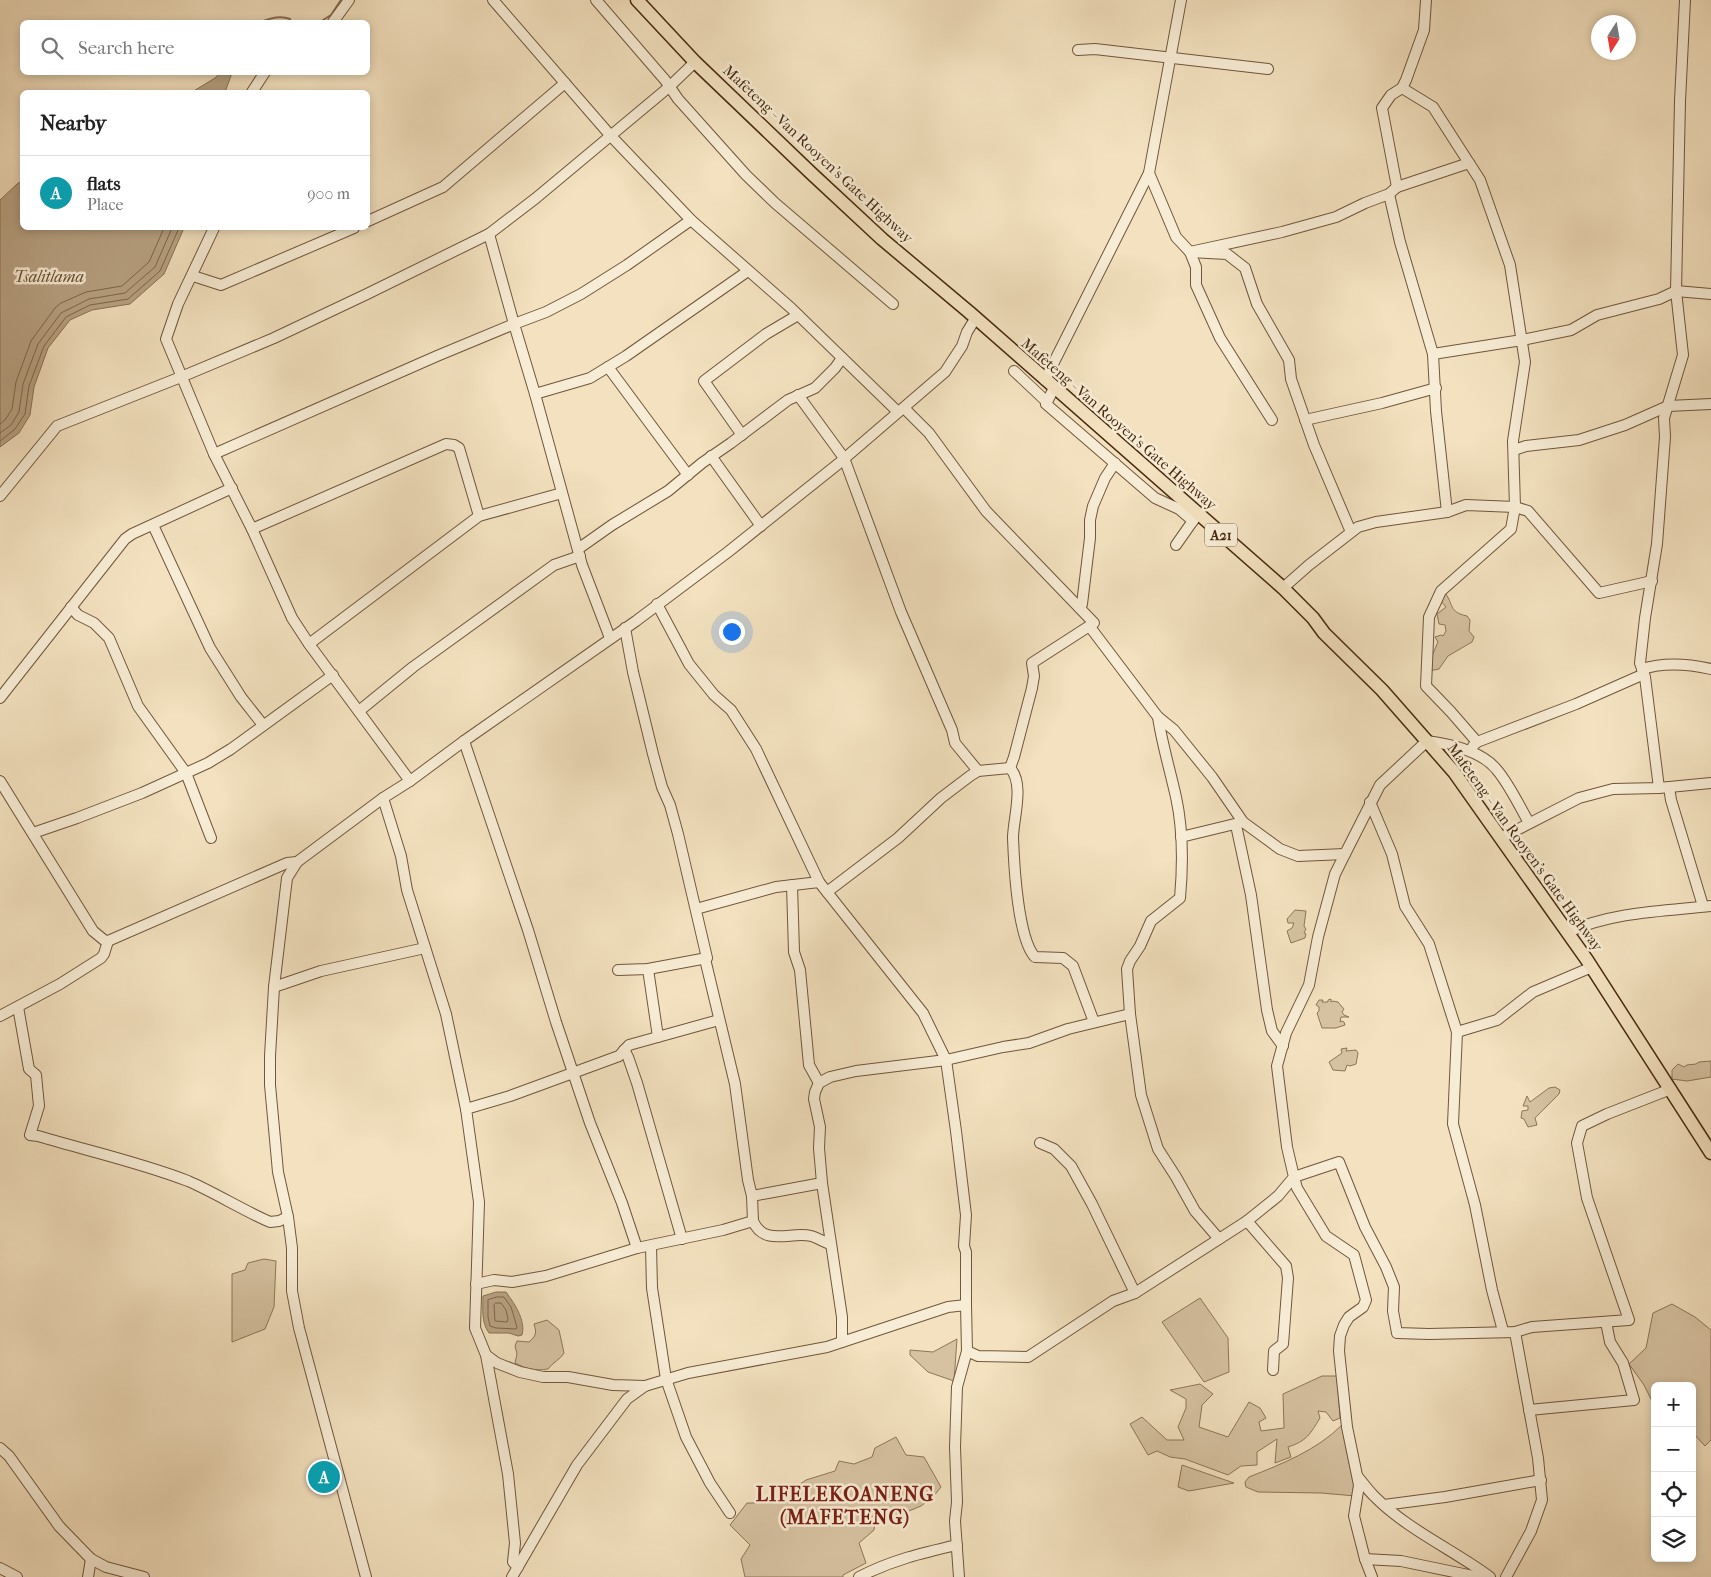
<!DOCTYPE html>
<html lang="en">
<head>
<meta charset="utf-8">
<style>
  body { margin:0; font-family:"IM FELL French Canon",serif; background:#f6f6f6; color:#222 }
  .controls { position:absolute; right:15px; bottom:15px; display:grid; overflow:hidden; border-radius:8px; box-shadow:0 2px 8px #0003 }
  .controls button { width:45px; height:45px; display:grid; place-items:center; padding:0; border:0; border-bottom:1px solid #e0e0e0; background:#fff; color:#222; font:25px sans-serif }
  .compass { position:absolute; left:1591px; top:15px; width:45px; height:45px; border-radius:50%; background:#fff; box-shadow:0 2px 8px #0003; rotate:191deg }
  .you { position:absolute; left:731px; top:631px; width:18px; height:18px; margin:-12px; border:4px solid #fff; border-radius:50%; background:#1a73e8; box-shadow:0 0 0 8px #1a73e833 }
  .badge { display:grid; place-items:center; width:32px; height:32px; border-radius:50%; background:#7c3aed; color:#fff; font-size:16px; font-weight:700 }
  .pin { position:absolute; translate:-50% -50%; border:2px solid #fff; box-shadow:0 1px 5px #0006 }
  .list { margin:0; padding:0; list-style:none }
  h2 { display:flex; justify-content:space-between; align-items:center; height:65px; margin:0; padding:0 20px; font-size:21px }
  h2 small { font-size:16px; font-weight:400; color:#767676 }
  .list li { display:grid; grid-template-columns:32px 1fr auto; gap:15px; align-items:center; box-sizing:border-box; height:75px; padding:0 20px; border-top:1px solid #e0e0e0 }
  .list b { display:block; font-size:19px; white-space:nowrap }
  .list p { margin:0; font-size:16px; white-space:nowrap; color:#767676 }
  .list em { font-size:16px; font-style:normal; color:#767676 }
  .icon { flex:none; width:28px; height:28px; fill:none; stroke:currentColor; stroke-width:2; stroke-linecap:round; stroke-linejoin:round }
  .map { position:relative; flex:none; width:1711px; height:1577px; overflow:hidden }
  .search { position:absolute; background:#fff; box-shadow:0 2px 8px #0003; left:20px; top:20px; width:350px; height:55px; display:flex; align-items:center; gap:12px; box-sizing:border-box; padding:0 18px; border-radius:8px; color:#767676; font-size:19px }
  .panel { position:absolute; background:#fff; box-shadow:0 2px 8px #0003; left:20px; top:90px; width:350px; height:140px; border-radius:8px }
  .map>svg:first-child { display:block }
</style>
</head>
<body>
<div class="map">
<svg width="1711" height="1577" viewBox="0 0 1711 1577">
  <rect width="100%" height="100%" fill="#f3e1bf"/>
  <filter id="stains"><feTurbulence type="fractalNoise" baseFrequency=".004" numOctaves="4"/><feColorMatrix values="0 0 0 0 .2 0 0 0 0 .09 0 0 0 0 .02 0 0 0 .5 -.17"/></filter>
  <radialGradient id="worn" r=".72"><stop offset=".6" stop-color="#630" stop-opacity="0"/><stop offset="1" stop-color="#630" stop-opacity=".3"/></radialGradient>
  <!-- green -->
  <g fill="#d6c2a1" stroke="#8e7558">
    <path d="M 1445,593 C 1454,604 1448,612 1467,616 L 1470,620 L 1469,631 L 1474,637 L 1472,642 L 1448,656 L 1439,669 L 1429,671 L 1428,665 L 1438,642 L 1435,637 L 1441,635 L 1443,636 L 1446,631 L 1445,625 L 1439,624 L 1437,614 L 1446,607 L 1440,600 Z"/>
    <path d="M 1295,910 L 1306,911 L 1304,926 L 1306,929 L 1304,933 L 1306,934 L 1305,938 L 1291,943 L 1287,931 L 1292,928 L 1294,923 L 1288,923 L 1287,919 Z"/>
    <path d="M 1331,999 L 1331,1002 L 1333,1001 L 1338,1002 L 1344,1009 L 1342,1012 L 1344,1015 L 1349,1017 L 1341,1017 L 1340,1022 L 1342,1021 L 1344,1022 L 1345,1025 L 1336,1028 L 1322,1028 L 1317,1013 L 1319,1011 L 1319,1007 L 1316,1005 L 1319,1000 L 1323,1000 L 1322,1002 L 1328,1002 L 1328,1000 Z"/>
    <path d="M 1347,1048 L 1346,1051 L 1356,1050 L 1358,1053 L 1356,1064 L 1350,1066 L 1347,1065 L 1345,1071 L 1333,1070 L 1329,1062 L 1342,1053 L 1341,1049 Z"/>
    <path d="M 1711,1061 L 1711,1077 L 1687,1081 L 1672,1079 L 1672,1070 L 1678,1064 L 1684,1067 L 1687,1065 L 1696,1064 L 1699,1062 Z"/>
    <path d="M 1555,1087 L 1560,1090 L 1559,1094 L 1535,1118 L 1537,1125 L 1528,1127 L 1524,1119 L 1521,1118 L 1522,1111 L 1528,1110 L 1528,1106 L 1523,1106 L 1527,1096 L 1530,1102 L 1549,1088 Z"/>
    <path d="M 264,1259 L 276,1261 L 274,1307 L 265,1329 L 232,1342 L 232,1274 L 245,1270 L 248,1263 Z"/>
    <path d="M 1200,1298 L 1228,1338 L 1229,1372 L 1204,1382 L 1162,1322 Z"/>
    <path d="M 1672,1304 L 1695,1317 L 1711,1330 L 1711,1440 L 1705,1446 L 1692,1432 L 1692,1386 L 1655,1386 L 1655,1407 L 1644,1385 L 1629,1364 L 1646,1348 L 1653,1313 Z"/>
    <path d="M 547,1320 L 559,1330 L 564,1353 C 560,1360 553,1362 548,1369 C 536,1371 526,1369 515,1363 L 517,1354 L 515,1346 L 517,1341 L 529,1342 C 536,1336 537,1333 534,1324 Z"/>
    <path d="M 957,1339 L 954,1381 L 928,1372 L 910,1355 L 910,1350 L 933,1352 Z"/>
    <path d="M 1322,1376 L 1337,1376 L 1340,1418 L 1333,1421 L 1326,1412 L 1318,1411 L 1320,1418 C 1310,1434 1307,1441 1288,1447 L 1291,1457 L 1275,1463 L 1277,1439 L 1257,1452 L 1257,1465 L 1241,1466 L 1228,1475 L 1185,1459 L 1170,1457 L 1157,1451 L 1148,1455 L 1130,1424 L 1142,1417 L 1167,1440 L 1184,1440 L 1178,1427 L 1186,1408 L 1186,1399 L 1170,1390 L 1200,1384 L 1213,1394 L 1202,1405 L 1199,1427 L 1228,1437 L 1249,1402 L 1260,1408 L 1266,1418 L 1259,1422 L 1261,1431 L 1284,1428 L 1283,1394 Z"/>
    <path d="M 1342,1425 L 1356,1479 L 1356,1496 L 1321,1493 L 1258,1492 L 1246,1487 L 1245,1482 L 1249,1477 C 1282,1464 1317,1450 1342,1425 Z"/>
    <path d="M 896,1437 L 906,1455 L 924,1457 L 941,1487 L 933,1497 L 921,1506 L 897,1516 L 881,1515 L 870,1517 L 868,1522 L 875,1522 L 874,1530 L 859,1543 L 866,1563 L 843,1575 L 843,1577 L 745,1577 L 741,1559 L 750,1545 L 730,1525 L 747,1503 L 773,1503 L 806,1480 L 835,1471 L 839,1461 L 854,1464 L 872,1457 L 875,1448 Z"/>
    <path d="M 1182,1465 L 1234,1483 L 1189,1491 L 1178,1487 Z"/>
  </g>
  <!-- water -->
  <g fill="#b8a283" stroke="#8a7154">
    <path d="M 220,73 L 232,73 L 225,92 L 192,92 L 215,78 Z"/>
    <path d="M 22,181 L 22,228 L 184,228 L 164,274 L 130,304 L 92,310 L 70,320 L 48,348 L 34,387 L 30,415 L 19,433 L 0,447 L 0,200 L 17,184 Z"/>
    <path d="M 496,1292 L 506,1292 C 514,1303 526,1320 522,1335 L 518,1336 L 509,1333 L 489,1333 C 481,1322 483,1309 483,1296 Z"/>
  </g>
  <g fill="none" stroke-linecap="round" stroke-linejoin="round">
    <!-- shore -->
    <g stroke="#7f6548" stroke-width="1">
      <path d="M 0,424 L 5,420 L 12,409 L 16,382 L 31,341 L 55,308 L 61,303 L 86,292 L 122,286 L 149,262 L 164,228"/>
      <path d="M 0,433 L 11,425 L 19,412 L 23,384 L 38,344 L 61,313 L 89,299 L 125,293 L 155,267 L 172,228"/>
      <path d="M 0,441 L 15,429 L 25,414 L 29,386 L 44,346 L 66,317 L 90,305 L 128,299 L 160,271 L 179,228"/>
      <path d="M 497,1297 L 504,1297 L 511,1307 L 517,1327 L 516,1329 L 496,1328 L 490,1326 L 488,1317 L 488,1300 Z"/>
      <path d="M 496,1303 L 501,1303 L 506,1310 L 508,1319 L 507,1322 L 495,1321 L 494,1305 Z"/>
    </g>
    <!-- stream -->
    <g stroke="#8a7154" stroke-width="2">
      <path d="M 261,22 C 270,18 280,15 290,19 L 291,22"/>
      <path d="M 320,22 L 331,15 L 341,0"/>
    </g>
    <!-- minor casing -->
    <g stroke="#71563a" stroke-width="12">
      <g id="minor">
        <path d="M 493,0 L 610,135 L 691,220 L 791,308 L 898,412"/>
        <path d="M 596,0 L 665,80 L 678,99 L 746,175 L 775,203 L 893,304"/>
        <path d="M 333,22 L 349,0"/>
        <path d="M 1078,50 L 1095,49 L 1268,69"/>
        <path d="M 1402,88 L 1433,107 L 1480,180 L 1510,265 L 1525,362 L 1513,441 L 1515,507 L 1511,529 L 1441,591 L 1429,617 L 1426,686 L 1451,712 L 1477,742"/>
        <path d="M 252,92 L 265,72"/>
        <path d="M 1149,173 L 1176,237 L 1190,252 L 1227,254 L 1245,268 L 1257,304 L 1289,360 L 1291,379 L 1314,445 L 1351,532"/>
        <path d="M 1397,187 L 1382,108 L 1391,95 L 1402,88 L 1406,80 L 1424,30 L 1426,0"/>
        <path d="M 1389,194 L 1400,242 L 1433,354 L 1436,411 L 1447,512"/>
        <path d="M 368,221 L 443,187 L 565,83"/>
        <path d="M 214,228 L 178,304 L 166,339 L 214,454 L 252,529 L 292,618 L 309,644 L 410,781"/>
        <path d="M 193,276 L 221,285 L 354,228"/>
        <path d="M 1433,354 L 1522,340 L 1571,330 L 1597,315 L 1659,299 L 1676,291 L 1711,294"/>
        <path d="M 608,367 L 688,475"/>
        <path d="M 1014,371 L 1047,402"/>
        <path d="M 1045,380 L 1149,173 L 1181,0"/>
        <path d="M 1054,388 L 1046,404 L 1155,498 L 1179,509 L 1193,521"/>
        <path d="M 535,394 L 590,378 L 626,356 L 748,271"/>
        <path d="M 798,395 L 844,458 L 901,612 L 952,730 L 955,743 L 978,771"/>
        <path d="M 904,408 L 929,433 L 986,511 L 1094,623 L 1032,663 L 1034,676 L 1032,688 L 1014,757 L 1010,768"/>
        <path d="M 1272,420 L 1220,338 L 1196,285 L 1196,267 L 1190,252 L 1282,232 L 1336,217 L 1365,203 L 1389,194 L 1397,187 L 1469,163"/>
        <path d="M 1305,420 L 1382,403 L 1436,388"/>
        <path d="M 742,435 L 704,381 L 766,334 L 798,315"/>
        <path d="M 1514,450 L 1526,446 L 1579,440 L 1625,425 L 1668,406 L 1711,404"/>
        <path d="M 214,454 L 437,356 L 514,324 L 489,234 L 536,198 L 669,87 L 695,62"/>
        <path d="M 711,456 L 761,526"/>
        <path d="M 0,496 L 57,426 L 181,377 L 274,338 L 367,294 L 489,234"/>
        <path d="M 153,525 L 210,648 L 241,697 L 263,725"/>
        <path d="M 252,529 L 446,444 L 454,445 L 459,448 L 479,516"/>
        <path d="M 1176,545 L 1197,515"/>
        <path d="M 578,549 L 612,525 L 668,491 L 702,463 L 731,443 L 788,400 L 815,388 L 835,368 L 842,358"/>
        <path d="M 1283,588 L 1309,565 L 1358,527 L 1376,522 L 1447,512 L 1466,505 L 1515,507 L 1528,511 L 1599,593 L 1652,581"/>
        <path d="M 657,604 L 689,664 L 714,695 L 731,710 L 756,749 L 819,882 L 923,1013 L 946,1060 L 956,1131 L 966,1215 L 964,1246 L 966,1252 L 966,1305"/>
        <path d="M 71,607 L 78,615 L 94,623 L 109,638 L 138,706 L 186,773 L 211,838"/>
        <path d="M 1080,608 L 1082,604 L 1090,538 L 1090,520 L 1093,506 L 1105,478 L 1115,463"/>
        <path d="M 1090,627 L 1158,717 C 1162,744 1170,770 1176,797 C 1183,829 1183,865 1180,898 L 1151,921 L 1140,946 L 1130,961 L 1127,969 L 1130,1014 L 1141,1095 L 1158,1149 L 1176,1177 L 1195,1211 L 1219,1239"/>
        <path d="M 610,638 L 582,565 L 535,394 L 514,324 L 546,312 L 581,294 L 627,265 L 691,220"/>
        <path d="M 309,644 L 479,516 L 562,493"/>
        <path d="M 1642,669 C 1664,662 1689,664 1711,669"/>
        <path d="M 0,698 L 125,539 L 132,534 L 232,488"/>
        <path d="M 359,711 L 413,667 L 554,565 L 580,556"/>
        <path d="M 1158,717 L 1174,730 L 1212,777 L 1243,822 L 1280,849 L 1298,856 L 1345,854"/>
        <path d="M 464,741 L 528,930 L 556,1022 L 590,1123 L 622,1203 L 637,1248"/>
        <path d="M 1473,746 L 1477,742 L 1576,704 L 1644,674"/>
        <path d="M 1010,768 C 1025,784 1013,819 1013,838 C 1014,865 1018,939 1035,957 L 1063,958 L 1073,966 L 1094,1022"/>
        <path d="M 0,781 L 93,931 L 104,940 L 108,941 L 287,863 L 297,862"/>
        <path d="M 1669,787 L 1671,800 L 1703,906"/>
        <path d="M 1659,788 L 1645,677 L 1640,663 L 1645,618 L 1657,544 L 1665,437 L 1664,418 L 1683,355 L 1676,291 L 1680,101 L 1685,0"/>
        <path d="M 383,798 L 401,856 L 407,890 L 446,1014 L 466,1109 L 479,1202 L 475,1328 L 486,1355 L 508,1474 L 515,1543 L 513,1562 L 518,1567"/>
        <path d="M 1370,802 L 1392,854 L 1405,906 L 1429,944 L 1457,1032 L 1453,1124 L 1475,1205 L 1492,1290 L 1503,1331"/>
        <path d="M 1236,825 L 1251,895 L 1267,1010 L 1272,1031 L 1283,1046"/>
        <path d="M 33,833 L 77,818 L 142,793 L 208,763 L 231,749 L 333,675"/>
        <path d="M 1181,837 L 1243,822"/>
        <path d="M 1501,838 L 1579,798 L 1613,789 L 1659,788 L 1711,783"/>
        <path d="M 792,885 L 794,952 L 800,970 L 809,1065 L 819,1083"/>
        <path d="M 827,892 L 898,838 L 941,798 L 970,776 L 978,771 L 1010,768"/>
        <path d="M 696,909 L 776,887 L 819,882"/>
        <path d="M 1568,932 C 1612,912 1663,911 1711,906"/>
        <path d="M 705,959 L 735,1084 L 748,1180 L 752,1196"/>
        <path d="M 648,969 L 658,1037"/>
        <path d="M 618,970 L 648,969 L 707,958 L 678,834 L 670,805 L 662,787 L 653,754 L 633,672 L 625,628"/>
        <path d="M 274,987 L 321,971 L 425,948"/>
        <path d="M 18,1007 L 29,1069 L 36,1075 L 39,1106 L 30,1135 L 38,1136 C 88,1151 139,1162 188,1181 C 216,1193 242,1210 270,1222 L 279,1221 L 288,1217"/>
        <path d="M 0,1016 L 60,984 L 101,958 L 104,954 L 108,941"/>
        <path d="M 1457,1032 L 1497,1020 L 1533,992 L 1592,967"/>
        <path d="M 624,1050 L 628,1057 L 637,1083 L 682,1239"/>
        <path d="M 466,1109 L 510,1096 L 619,1056 L 629,1045 L 719,1020"/>
        <path d="M 1040,1143 L 1054,1149 L 1071,1166 L 1092,1204 L 1135,1293"/>
        <path d="M 753,1221 L 752,1196 L 822,1183"/>
        <path d="M 1247,1221 L 1286,1266 L 1288,1278 L 1283,1344 L 1274,1351 L 1273,1370"/>
        <path d="M 651,1246 L 652,1288 L 666,1379 L 686,1437 L 710,1483 L 730,1513"/>
        <path d="M 476,1284 L 494,1280 L 512,1282 L 546,1276 L 637,1248 L 723,1230 L 753,1221 C 764,1247 792,1231 811,1236 C 818,1238 824,1242 830,1244"/>
        <path d="M 842,1342 L 842,1317 L 822,1183 L 819,1148 L 820,1127 L 814,1099 L 815,1092 L 819,1083 L 830,1077 L 856,1071 L 946,1060 L 1003,1047 L 1029,1043 L 1068,1029 L 1130,1014"/>
        <path d="M 486,1355 L 497,1363 L 520,1372 L 543,1377 L 568,1377 L 613,1385 L 645,1386"/>
        <path d="M 1529,1410 L 1634,1400 L 1623,1363 L 1610,1342 L 1606,1322"/>
        <path d="M 0,1448 L 9,1456 L 59,1526 L 91,1559 L 106,1567 L 144,1577"/>
        <path d="M 1358,1477 C 1363,1483 1368,1490 1373,1495 C 1406,1529 1452,1549 1490,1577"/>
        <path d="M 1384,1505 L 1445,1497 L 1541,1480"/>
        <path d="M 1365,1559 L 1401,1561 L 1478,1577"/>
        <path d="M 0,1568 L 17,1577"/>
        <path d="M 88,1577 L 91,1559"/>
        <path d="M 366,1577 L 299,1328 L 292,1291 L 292,1248 L 288,1217 L 278,1172 L 270,1085 L 270,1056 L 274,987 L 287,878 L 297,862 L 383,798 L 410,781 L 464,741 L 636,621 L 728,552 L 838,464 L 945,372 L 962,346 L 967,332 L 975,319"/>
        <path d="M 512,1577 L 577,1465 L 627,1399 L 645,1386 L 688,1373 L 827,1347 L 948,1307 L 966,1305 L 967,1351 L 978,1356 L 1028,1357 L 1113,1301 L 1135,1293 L 1247,1221 L 1278,1196 L 1294,1177 L 1287,1147 L 1277,1066 L 1286,1033 L 1309,985 L 1318,937 L 1335,874 L 1345,854 L 1380,785 L 1427,741 C 1450,744 1482,751 1497,770 C 1509,784 1520,807 1529,823"/>
        <path d="M 859,1577 C 892,1560 922,1553 957,1545"/>
        <path d="M 959,1577 L 955,1521 L 957,1502 L 955,1447 L 957,1387 L 967,1351"/>
        <path d="M 1372,1577 L 1365,1559 L 1354,1516 L 1359,1485 L 1347,1427 L 1339,1351 L 1340,1336 L 1344,1325 L 1349,1317 L 1363,1307 L 1366,1300 L 1354,1255 L 1326,1236 L 1297,1188 L 1294,1177 L 1339,1162 L 1365,1227 L 1386,1267 L 1394,1287 L 1393,1311 L 1397,1333 L 1429,1334 L 1515,1332 L 1532,1327 L 1629,1320 L 1587,1198 L 1577,1143 L 1582,1126 L 1607,1114 L 1671,1089"/>
        <path d="M 1506,1577 L 1531,1531 L 1542,1500 L 1538,1458 L 1515,1332"/>
      </g>
    </g>
    <!-- major casing -->
    <g stroke="#46280e" stroke-width="15">
      <path id="major" d="M 637,0 L 695,62 L 811,173 L 882,239 L 969,312 L 1283,588 L 1313,618 L 1324,633 L 1382,690 L 1454,772 L 1587,960 L 1711,1153"/>
    </g>
    <!-- minor -->
    <use href="#minor" stroke="#f7ecd5" stroke-width="10"/>
    <!-- major -->
    <use href="#major" stroke="#f3e1bf" stroke-width="12"/>
  </g>
  <g text-anchor="middle" stroke-width="5" stroke-linejoin="round" paint-order="stroke">
    <!-- shield labels -->
    <rect fill="#f7ecd5" stroke="#7b634a" stroke-width="1" x="1205" y="523.5" width="32" height="23" rx="4"/>
    <g font-size="14" font-weight="bold" fill="#46280e">
      <text x="1221" y="540">A21</text>
    </g>
    <!-- street labels -->
    <g font-size="15" fill="#46280e" stroke="#f7ecd5">
      <text transform="translate(818 154) rotate(43)" y="5">Mafeteng - Van Rooyen's Gate Highway</text>
      <text transform="translate(1119 424) rotate(41)" y="5">Mafeteng - Van Rooyen's Gate Highway</text>
      <text transform="translate(1525 847) rotate(54)" y="5">Mafeteng - Van Rooyen's Gate Highway</text>
    </g>
    <!-- water labels -->
    <g font-size="16" font-style="italic" fill="#684d31" stroke="#f7ecd5">
      <text x="49" y="282">Tsalitlama</text>
    </g>
    <!-- district labels -->
    <g font-size="20" font-weight="bold" letter-spacing="1" fill="#7a1f14" stroke="#f7ecd5">
      <text x="845" y="1501">LIFELEKOANENG<tspan x="845" dy="23">(MAFETENG)</tspan></text>
    </g>
  </g>
  <rect width="100%" height="100%" filter="url(#stains)"/>
  <rect width="100%" height="100%" fill="url(#worn)"/>
</svg>
<div class="controls">
<button>+</button>
<button>−</button>
<button><svg class="icon" aria-label="locate" viewBox="0 0 24 24"><circle cx="12" cy="12" r="6"/><path d="M12 2v4M12 18v4M2 12h4M18 12h4"/></svg></button>
<button><svg class="icon" aria-label="layers" viewBox="0 0 24 24"><path d="M12 4l9 5-9 5-9-5zM3 14l9 5 9-5"/></svg></button>
</div>
<svg class="compass" viewBox="-18 -18 36 36"><path d="M0-13l5 13h-10z" fill="#e53935"/><path d="M0 13l5-13h-10z" fill="#767676"/></svg>
<div class="you"></div>
<div class="pin badge" style="left:324px;top:1477px;background:#0f9aa8">A</div>
<div class="search"><svg class="icon" aria-label="search" viewBox="0 0 24 24"><circle cx="10" cy="10" r="6"/><path d="M15 15l6 6"/></svg>Search here</div>
<section class="panel">
<h2>Nearby<small></small></h2>
<ul class="list">
<li><span class="badge" style="background:#0f9aa8">A</span><div><b>flats</b><p>Place</p></div><em>900 m</em></li>
</ul>
</section>
</div>
</body>
</html>
